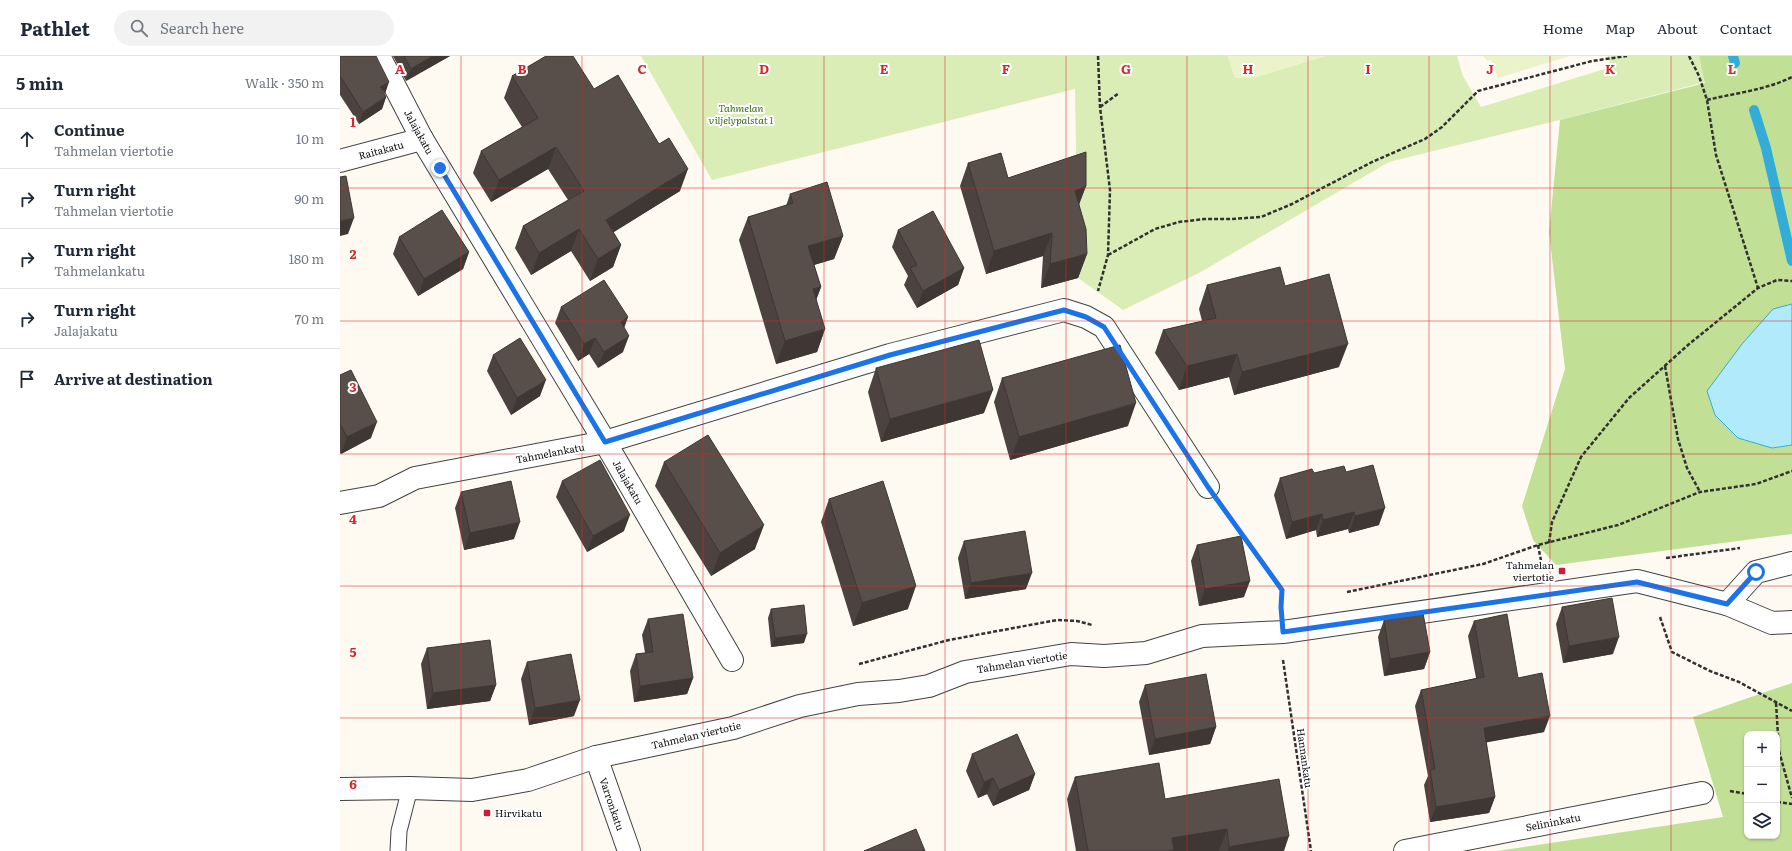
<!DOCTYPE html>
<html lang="en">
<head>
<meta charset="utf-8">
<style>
  body { margin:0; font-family:Literata,serif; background:#f2f2f3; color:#1f2937 }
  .controls { position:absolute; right:12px; bottom:12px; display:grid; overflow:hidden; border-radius:8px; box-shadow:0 1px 3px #0004 }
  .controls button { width:36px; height:36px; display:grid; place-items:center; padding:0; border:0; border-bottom:1px solid #e0e1e3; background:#fff; color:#1f2937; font:20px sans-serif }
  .stop { position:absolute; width:12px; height:12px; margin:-9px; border:3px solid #1a73e8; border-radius:50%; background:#fff }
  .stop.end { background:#1a73e8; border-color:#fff; box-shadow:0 1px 4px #0008 }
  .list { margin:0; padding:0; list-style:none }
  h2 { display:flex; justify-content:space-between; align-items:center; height:52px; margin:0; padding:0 16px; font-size:17px }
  h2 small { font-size:13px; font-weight:400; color:#747a83 }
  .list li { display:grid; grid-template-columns:26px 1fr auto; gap:12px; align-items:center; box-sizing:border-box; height:60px; padding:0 16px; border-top:1px solid #e0e1e3 }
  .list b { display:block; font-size:15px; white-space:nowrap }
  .list p { margin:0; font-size:13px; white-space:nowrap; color:#747a83 }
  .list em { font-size:13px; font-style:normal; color:#747a83 }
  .icon { flex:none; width:22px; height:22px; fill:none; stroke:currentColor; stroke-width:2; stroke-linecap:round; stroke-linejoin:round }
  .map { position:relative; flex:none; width:1452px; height:795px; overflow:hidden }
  header { display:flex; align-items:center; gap:24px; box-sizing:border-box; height:56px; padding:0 20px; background:#fff; border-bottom:1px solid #e0e1e3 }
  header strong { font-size:19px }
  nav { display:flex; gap:22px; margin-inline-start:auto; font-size:14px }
  .search { width:280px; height:36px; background:#f2f2f3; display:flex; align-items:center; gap:10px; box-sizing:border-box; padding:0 14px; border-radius:22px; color:#747a83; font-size:15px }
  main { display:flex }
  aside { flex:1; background:#fff }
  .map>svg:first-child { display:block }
</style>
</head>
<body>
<header>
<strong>Pathlet</strong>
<div class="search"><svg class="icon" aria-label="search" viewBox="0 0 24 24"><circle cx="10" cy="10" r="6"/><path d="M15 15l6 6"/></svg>Search here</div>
<nav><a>Home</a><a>Map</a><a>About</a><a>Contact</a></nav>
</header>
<main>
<aside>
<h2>5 min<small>Walk · 350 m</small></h2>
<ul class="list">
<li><svg class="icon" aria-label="ahead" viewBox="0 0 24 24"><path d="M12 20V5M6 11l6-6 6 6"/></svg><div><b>Continue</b><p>Tahmelan viertotie</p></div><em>10 m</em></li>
<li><svg class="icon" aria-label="right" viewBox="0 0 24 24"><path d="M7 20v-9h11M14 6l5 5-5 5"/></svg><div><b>Turn right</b><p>Tahmelan viertotie</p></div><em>90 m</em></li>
<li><svg class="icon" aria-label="right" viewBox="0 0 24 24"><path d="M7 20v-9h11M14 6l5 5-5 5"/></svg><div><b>Turn right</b><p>Tahmelankatu</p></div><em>180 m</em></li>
<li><svg class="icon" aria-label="right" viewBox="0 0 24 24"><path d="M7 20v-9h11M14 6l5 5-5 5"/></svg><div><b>Turn right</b><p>Jalajakatu</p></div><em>70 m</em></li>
<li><svg class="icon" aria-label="arrive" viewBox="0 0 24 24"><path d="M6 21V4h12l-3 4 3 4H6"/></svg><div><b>Arrive at destination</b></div></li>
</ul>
</aside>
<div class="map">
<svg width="1452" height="795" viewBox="0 0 1452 795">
  <rect width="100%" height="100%" fill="#fffaf1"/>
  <!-- green -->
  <path fill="#dbedb7" d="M 301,0 L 888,0 L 895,22 L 916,21 L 985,0 L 1117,0 L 1123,20 L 1141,51 L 1271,11 L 1268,0 L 1359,0 L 1365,26 L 1220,64 L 1049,106 L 859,217 L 783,254 L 738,222 L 735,33 L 372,124 Z"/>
  <!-- forest -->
  <g fill="#c1df95" fill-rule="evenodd">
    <path d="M 1359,0 L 1452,0 L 1452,248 L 1433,253 L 1432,392 L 1452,389 L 1452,478 L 1216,509 L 1193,484 L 1182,450 L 1225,313 L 1209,176 L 1220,64 L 1365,27 Z"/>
    <path d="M 1452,627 L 1452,795 L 1157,795 L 1383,761 L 1353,661 ZM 1407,678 L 1437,678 L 1437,780 L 1407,780 Z"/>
  </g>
  <!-- pitch -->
  <g fill="#ebf3c9">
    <path d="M 888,0 L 985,0 L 916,21 L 895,22 Z"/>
    <path d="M 1143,0 L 1230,0 L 1158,22 L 1151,4 L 1147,5 Z"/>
  </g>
  <!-- water -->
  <path fill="#b1eafb" stroke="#33add7" d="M 1452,248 L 1452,389 L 1432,392 L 1398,382 L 1375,359 L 1367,335 L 1402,288 L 1433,253 Z"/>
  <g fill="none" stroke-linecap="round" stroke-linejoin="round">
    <!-- stream -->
    <g stroke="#33add7" stroke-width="10">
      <path d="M 1393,0 L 1395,7"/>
      <path d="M 1414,54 L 1426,92 L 1452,205"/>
    </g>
    <!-- service casing -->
    <g stroke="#424242" stroke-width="17">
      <path id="service" d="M 58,795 L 59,775 L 70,732"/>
    </g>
    <!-- minor casing -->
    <g stroke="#424242" stroke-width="24">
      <g id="minor">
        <path d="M 39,0 L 82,83 L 265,386 L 392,604"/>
        <path d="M 0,105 L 82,83"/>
        <path d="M 0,447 L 39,440 L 75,422 L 265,386 L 550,299 L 724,254 L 746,261 L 764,271 L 868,431"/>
        <path d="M 1452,507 L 1416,516 L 1387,548 L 1432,567 L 1452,566"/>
        <path d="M 256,701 L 289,795"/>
        <path d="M 1065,795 L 1362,737"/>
      </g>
    </g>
    <!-- tertiary casing -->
    <g stroke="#424242" stroke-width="24">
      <path id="tertiary" d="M 0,733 L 70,732 L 132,734 L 188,724 L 256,701 L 393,672 L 460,650 L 518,638 L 559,635 L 589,630 L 625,616 L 731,598 L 764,600 L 806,597 L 862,580 L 943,576 L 1297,525 L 1387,548"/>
    </g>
    <!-- path -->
    <g stroke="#313131" stroke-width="2.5" stroke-dasharray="4 2" stroke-linecap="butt">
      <path d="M 758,0 L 760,51 L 770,134 L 768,199 L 758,235"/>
      <path d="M 1349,0 L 1359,20 L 1367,44 L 1376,99 L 1418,232"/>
      <path d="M 1367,44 C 1395,37 1426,34 1452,21"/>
      <path d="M 760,51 L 779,37"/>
      <path d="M 768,199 L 815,173 L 839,166 L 864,163 L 891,163 L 921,161 L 952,148 L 1032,106 L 1085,83 L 1102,71 L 1138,35 L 1252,5 L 1287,0"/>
      <path d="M 1325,310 L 1338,383 L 1347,412 L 1360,436"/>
      <path d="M 883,453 L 942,534 L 941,547"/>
      <path d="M 1209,487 L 1212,466 L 1241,401 L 1289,342 L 1348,289 L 1418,232 L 1437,224 L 1452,225"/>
      <path d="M 1198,489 L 1202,510"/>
      <path d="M 1326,502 L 1400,492"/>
      <path d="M 1007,536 L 1143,508 L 1198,489 L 1278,469 L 1360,436 L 1416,428 L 1452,415"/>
      <path d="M 1320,561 L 1332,596 L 1370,615 L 1399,626 L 1452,655"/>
      <path d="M 943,604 L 971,795"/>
      <path d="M 519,608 L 609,584 L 717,564 L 737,565 L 752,569"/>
      <path d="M 1436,647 L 1439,695 L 1452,742"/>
      <path d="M 1390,735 L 1407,738"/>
      <path d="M 1437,746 L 1452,748"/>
    </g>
    <!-- service -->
    <use href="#service" stroke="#fff" stroke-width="15"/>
    <!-- minor -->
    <use href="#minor" stroke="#fff" stroke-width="22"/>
    <!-- tertiary -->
    <use href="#tertiary" stroke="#fff" stroke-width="22"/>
  </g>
  <!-- wall -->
  <g fill="#4c4340">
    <path d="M 0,0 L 44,38 L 46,41 L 42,53 L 19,68 L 0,39 Z"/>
    <path d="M 53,0 L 110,0 L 66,25 Z"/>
    <path d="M 172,20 L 254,33 L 340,135 L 273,176 L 281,189 L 273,211 L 250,225 L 231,195 L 191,219 L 175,192 L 183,170 L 228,144 L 208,113 L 151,146 L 133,117 L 141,95 L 182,71 L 164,42 Z"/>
    <path d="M 628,107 L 668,122 L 746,130 L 739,148 L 747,198 L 738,222 L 701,232 L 703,200 L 646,218 L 620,130 Z"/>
    <path d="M 450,138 L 503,180 L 494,203 L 474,209 L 481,231 L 476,244 L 485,273 L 477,296 L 436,308 L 399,184 L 408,161 L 446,150 Z"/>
    <path d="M 558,174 L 624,212 L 618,229 L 577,252 L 564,229 L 568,220 L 552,191 Z"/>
    <path d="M 59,181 L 129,196 L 123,213 L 78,240 L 53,198 Z"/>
    <path d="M 867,229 L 945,230 L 999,311 L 894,339 L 889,321 L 839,334 L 815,297 L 823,274 L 862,265 L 859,253 Z"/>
    <path d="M 221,251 L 288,261 L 284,271 L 283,296 L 258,312 L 249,298 L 238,305 L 215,267 Z"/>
    <path d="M 153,299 L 200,340 L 171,359 L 147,315 Z"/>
    <path d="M 536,312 L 644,357 L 541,386 L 528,336 Z"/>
    <path d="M 0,319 L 31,382 L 1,398 L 0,397 Z"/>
    <path d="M 662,322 L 788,370 L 670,404 L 654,346 Z"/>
    <path d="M 324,406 L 415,493 L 371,520 L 315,430 Z"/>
    <path d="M 1006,416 L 1039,469 L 1009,477 L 1008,473 L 977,481 L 976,474 L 946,483 L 934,439 L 940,422 L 974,417 Z"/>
    <path d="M 222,425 L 284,475 L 247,496 L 216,441 Z"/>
    <path d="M 121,436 L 174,483 L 124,494 L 115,452 Z"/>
    <path d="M 489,443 L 568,553 L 513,570 L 481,466 Z"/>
    <path d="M 624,485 L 686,533 L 625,543 L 618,502 Z"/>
    <path d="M 857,489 L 904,541 L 859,550 L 851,505 Z"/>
    <path d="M 1222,551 L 1273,598 L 1223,607 L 1216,568 Z"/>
    <path d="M 431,553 L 464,587 L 431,591 L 428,562 Z"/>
    <path d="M 308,563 L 353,622 L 347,638 L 294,646 L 290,615 L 296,598 L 305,597 L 302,579 Z"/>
    <path d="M 1044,564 L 1090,596 L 1084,613 L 1044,620 L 1038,581 Z"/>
    <path d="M 1134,565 L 1178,622 L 1204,676 L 1146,686 L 1155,741 L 1149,757 L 1090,766 L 1084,729 L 1088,720 L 1075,650 L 1081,634 L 1136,622 L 1128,580 Z"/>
    <path d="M 87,592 L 156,629 L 150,645 L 87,653 L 81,608 Z"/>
    <path d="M 187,606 L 234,660 L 189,669 L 181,623 Z"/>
    <path d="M 805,629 L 876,671 L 870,688 L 809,699 L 799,646 Z"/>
    <path d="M 632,698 L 695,718 L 689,734 L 653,750 L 647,738 L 638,742 L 626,715 Z"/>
    <path d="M 735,721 L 825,743 L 944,795 L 736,795 L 727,743 Z"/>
  </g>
  <!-- shaded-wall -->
  <g fill="#3e3734">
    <path d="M 93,0 L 110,0 L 66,25 L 71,13 Z"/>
    <path d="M 49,26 L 45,38 L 40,31 Z"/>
    <path d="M 46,41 L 42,53 L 19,68 L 23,56 Z"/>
    <path d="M 216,91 L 208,113 L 151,146 L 159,124 Z"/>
    <path d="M 348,113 L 340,135 L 258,186 L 266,164 Z"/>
    <path d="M 746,130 L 737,154 L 735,135 Z"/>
    <path d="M 14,162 L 8,178 L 0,180 L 0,165 Z"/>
    <path d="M 239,173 L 231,195 L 191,219 L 199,197 Z"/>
    <path d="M 712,177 L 703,200 L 646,218 L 654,195 Z"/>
    <path d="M 503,180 L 494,203 L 460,213 L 468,190 Z"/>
    <path d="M 281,189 L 273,211 L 250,225 L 258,203 Z"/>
    <path d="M 129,196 L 123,213 L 78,240 L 84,223 Z"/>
    <path d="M 747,198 L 738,222 L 701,232 L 710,208 Z"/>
    <path d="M 624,212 L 618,229 L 577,252 L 583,235 Z"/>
    <path d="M 481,231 L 472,255 L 473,233 Z"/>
    <path d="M 288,261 L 282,278 L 281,266 Z"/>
    <path d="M 485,273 L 477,296 L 436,308 L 445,285 Z"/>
    <path d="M 289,280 L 283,296 L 258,312 L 264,296 Z"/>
    <path d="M 255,282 L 249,298 L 238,305 L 244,288 Z"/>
    <path d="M 1008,288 L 999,311 L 894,339 L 902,316 Z"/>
    <path d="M 897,298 L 889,321 L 839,334 L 847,310 Z"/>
    <path d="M 206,324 L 200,340 L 171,359 L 177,342 Z"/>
    <path d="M 653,334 L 644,357 L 541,386 L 550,363 Z"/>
    <path d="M 796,347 L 788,370 L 670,404 L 679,381 Z"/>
    <path d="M 37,366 L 31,382 L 1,398 L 7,381 Z"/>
    <path d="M 1045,452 L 1039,469 L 1009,477 L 1015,460 Z"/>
    <path d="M 1014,456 L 1008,473 L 977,481 L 983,464 Z"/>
    <path d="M 982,458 L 976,474 L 946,483 L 952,466 Z"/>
    <path d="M 290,459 L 284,475 L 247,496 L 253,480 Z"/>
    <path d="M 180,466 L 174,483 L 124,494 L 130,477 Z"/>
    <path d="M 424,469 L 415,493 L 371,520 L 380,497 Z"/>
    <path d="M 692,517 L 686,533 L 625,543 L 631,527 Z"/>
    <path d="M 910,525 L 904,541 L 859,550 L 865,533 Z"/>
    <path d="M 576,530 L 568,553 L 513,570 L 522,547 Z"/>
    <path d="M 467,578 L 464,587 L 431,591 L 435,582 Z"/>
    <path d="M 1279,581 L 1273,598 L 1223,607 L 1229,590 Z"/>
    <path d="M 1090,596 L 1084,613 L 1044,620 L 1050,603 Z"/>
    <path d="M 353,622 L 347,638 L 294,646 L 300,630 Z"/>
    <path d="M 156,629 L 150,645 L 87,653 L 93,637 Z"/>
    <path d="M 240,644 L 234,660 L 189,669 L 195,652 Z"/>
    <path d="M 1210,660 L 1204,676 L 1138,688 L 1144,672 Z"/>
    <path d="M 876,671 L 870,688 L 809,699 L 815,683 Z"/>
    <path d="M 695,718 L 689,734 L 653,750 L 659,734 Z"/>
    <path d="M 653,722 L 647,738 L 638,742 L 644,726 Z"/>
    <path d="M 1155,741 L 1149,757 L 1090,766 L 1096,751 Z"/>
    <path d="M 887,773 L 879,795 L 827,795 L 832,782 Z"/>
    <path d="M 949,780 L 944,795 L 888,795 L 889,791 Z"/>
  </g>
  <!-- building -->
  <g fill="#584e4a" stroke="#3e3734">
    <path d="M 0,0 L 36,0 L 49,26 L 40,31 L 46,41 L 23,56 L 0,20 Z"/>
    <path d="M 64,0 L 93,0 L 71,13 Z"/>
    <path d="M 206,0 L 233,0 L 254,33 L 278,19 L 319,88 L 329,82 L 348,113 L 266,164 L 281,189 L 258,203 L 239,173 L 199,197 L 183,170 L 244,135 L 216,91 L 159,124 L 141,95 L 198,62 L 172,20 Z"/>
    <path d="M 746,96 L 746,130 L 735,135 L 746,173 L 747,198 L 710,208 L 712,177 L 654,195 L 628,107 L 661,97 L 668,122 Z"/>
    <path d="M 6,120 L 14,162 L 0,165 L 0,121 Z"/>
    <path d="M 487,126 L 503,180 L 468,190 L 481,231 L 473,233 L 485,273 L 445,285 L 408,161 L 453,147 L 450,138 Z"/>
    <path d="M 102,154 L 129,196 L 84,223 L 59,181 Z"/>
    <path d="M 593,155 L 624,212 L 583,235 L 570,212 L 577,209 L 558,174 Z"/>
    <path d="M 940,211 L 945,230 L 989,218 L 1008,288 L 902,316 L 897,298 L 847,310 L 823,274 L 876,262 L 867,229 Z"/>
    <path d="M 264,224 L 288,261 L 281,266 L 289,280 L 264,296 L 255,282 L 244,288 L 221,251 Z"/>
    <path d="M 180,282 L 206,324 L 177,342 L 153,299 Z"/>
    <path d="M 639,284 L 653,334 L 550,363 L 536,312 Z"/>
    <path d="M 780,289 L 796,347 L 679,381 L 662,322 Z"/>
    <path d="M 11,314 L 37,366 L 7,381 L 0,368 L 0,319 Z"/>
    <path d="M 368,379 L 424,469 L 380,497 L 324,406 Z"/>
    <path d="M 260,404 L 290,459 L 253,480 L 222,425 Z"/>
    <path d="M 1033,409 L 1045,452 L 1015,460 L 1014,456 L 983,464 L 982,458 L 952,466 L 940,422 L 972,413 L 974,417 L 1004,410 L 1006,416 Z"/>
    <path d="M 171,425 L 180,466 L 130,477 L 121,436 Z"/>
    <path d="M 543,425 L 576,530 L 522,547 L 489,443 Z"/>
    <path d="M 685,475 L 692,517 L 631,527 L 624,485 Z"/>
    <path d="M 901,480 L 910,525 L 865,533 L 857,489 Z"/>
    <path d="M 1272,542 L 1279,581 L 1229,590 L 1222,551 Z"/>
    <path d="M 464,549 L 467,578 L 435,582 L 431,553 Z"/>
    <path d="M 1083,557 L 1090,596 L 1050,603 L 1044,564 Z"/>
    <path d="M 343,558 L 353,622 L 300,630 L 296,598 L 313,596 L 308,563 Z"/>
    <path d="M 1167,558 L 1178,622 L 1202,617 L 1210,660 L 1144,672 L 1155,741 L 1096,751 L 1090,714 L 1095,713 L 1081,634 L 1144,621 L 1134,565 Z"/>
    <path d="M 150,584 L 156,629 L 93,637 L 87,592 Z"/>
    <path d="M 231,598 L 240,644 L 195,652 L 187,606 Z"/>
    <path d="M 866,618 L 876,671 L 815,683 L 805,629 Z"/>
    <path d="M 677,678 L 695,718 L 659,734 L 653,722 L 644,726 L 632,698 Z"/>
    <path d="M 819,707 L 825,743 L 939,723 L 949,780 L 889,791 L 887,773 L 832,782 L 834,794 L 828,795 L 748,795 L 735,721 Z"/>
    <path d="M 576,773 L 585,795 L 524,795 Z"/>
  </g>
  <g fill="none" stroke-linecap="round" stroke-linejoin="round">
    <!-- route -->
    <path stroke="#1a73e8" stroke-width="5" d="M 100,112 L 265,386 L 550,299 L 724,254 L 746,261 L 764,271 L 868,431 L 942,534 L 941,551 L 943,576 L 1297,526 L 1387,548 L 1416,516"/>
  </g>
  <!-- grid -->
  <path fill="none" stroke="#d62828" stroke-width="1" stroke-opacity="0.55" d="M 121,0 L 121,795M 242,0 L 242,795M 363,0 L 363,795M 484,0 L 484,795M 605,0 L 605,795M 726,0 L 726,795M 847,0 L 847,795M 968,0 L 968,795M 1089,0 L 1089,795M 1210,0 L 1210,795M 1331,0 L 1331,795M 0,132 L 1452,132M 0,265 L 1452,265M 0,398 L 1452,398M 0,530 L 1452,530M 0,662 L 1452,662"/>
  <!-- markers -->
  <g fill="#ca1c3d" stroke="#fff" stroke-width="1.5">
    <rect x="1218" y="511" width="8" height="8" rx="2"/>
    <rect x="143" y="753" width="8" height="8" rx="2"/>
  </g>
  <g text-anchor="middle" stroke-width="4" stroke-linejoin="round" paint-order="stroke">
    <!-- park labels -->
    <g font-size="10" font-style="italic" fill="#376c1a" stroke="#fff">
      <text x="401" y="56">Tahmelan<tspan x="401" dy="12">viljelypalstat 1</tspan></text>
    </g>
    <!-- street labels -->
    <g font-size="10" fill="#0f0f0f" stroke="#fff">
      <text transform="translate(79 76) rotate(61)" y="4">Jalajakatu</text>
      <text transform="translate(41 94) rotate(-15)" y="4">Raitakatu</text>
      <text transform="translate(210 397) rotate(-11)" y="4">Tahmelankatu</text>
      <text transform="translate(288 426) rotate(60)" y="4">Jalajakatu</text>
      <text transform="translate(682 606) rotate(-9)" y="4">Tahmelan viertotie</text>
      <text transform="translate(356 679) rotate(-13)" y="4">Tahmelan viertotie</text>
      <text transform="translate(965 702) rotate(82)" y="4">Hannankatu</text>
      <text transform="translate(272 748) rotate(71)" y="4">Varronkatu</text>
      <text transform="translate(1213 766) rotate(-11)" y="4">Selininkatu</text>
    </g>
    <!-- poi labels -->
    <g font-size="10" fill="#0f0f0f" stroke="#fff" text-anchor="end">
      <text x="1214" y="513">Tahmelan<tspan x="1214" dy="12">viertotie</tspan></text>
      <text x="155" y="761" text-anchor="start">Hirvikatu</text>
    </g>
  </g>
  <g font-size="13" text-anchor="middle" font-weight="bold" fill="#d62828" stroke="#fff" stroke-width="4" stroke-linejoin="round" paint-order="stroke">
    <text x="60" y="18">A</text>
    <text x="182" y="18">B</text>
    <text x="302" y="18">C</text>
    <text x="424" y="18">D</text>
    <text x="544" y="18">E</text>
    <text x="666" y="18">F</text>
    <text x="786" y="18">G</text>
    <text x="908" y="18">H</text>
    <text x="1028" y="18">I</text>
    <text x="1150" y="18">J</text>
    <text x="1270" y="18">K</text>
    <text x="1392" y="18">L</text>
    <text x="13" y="71">1</text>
    <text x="13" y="203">2</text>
    <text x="13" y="336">3</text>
    <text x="13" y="468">4</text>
    <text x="13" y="601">5</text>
    <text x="13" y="733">6</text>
  </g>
</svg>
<div class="controls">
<button>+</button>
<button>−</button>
<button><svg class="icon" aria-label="layers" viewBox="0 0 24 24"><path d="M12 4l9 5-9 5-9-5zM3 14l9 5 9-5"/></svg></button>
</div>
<div class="stop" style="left:1416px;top:516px"></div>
<div class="stop end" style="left:100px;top:112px"></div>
</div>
</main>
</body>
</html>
